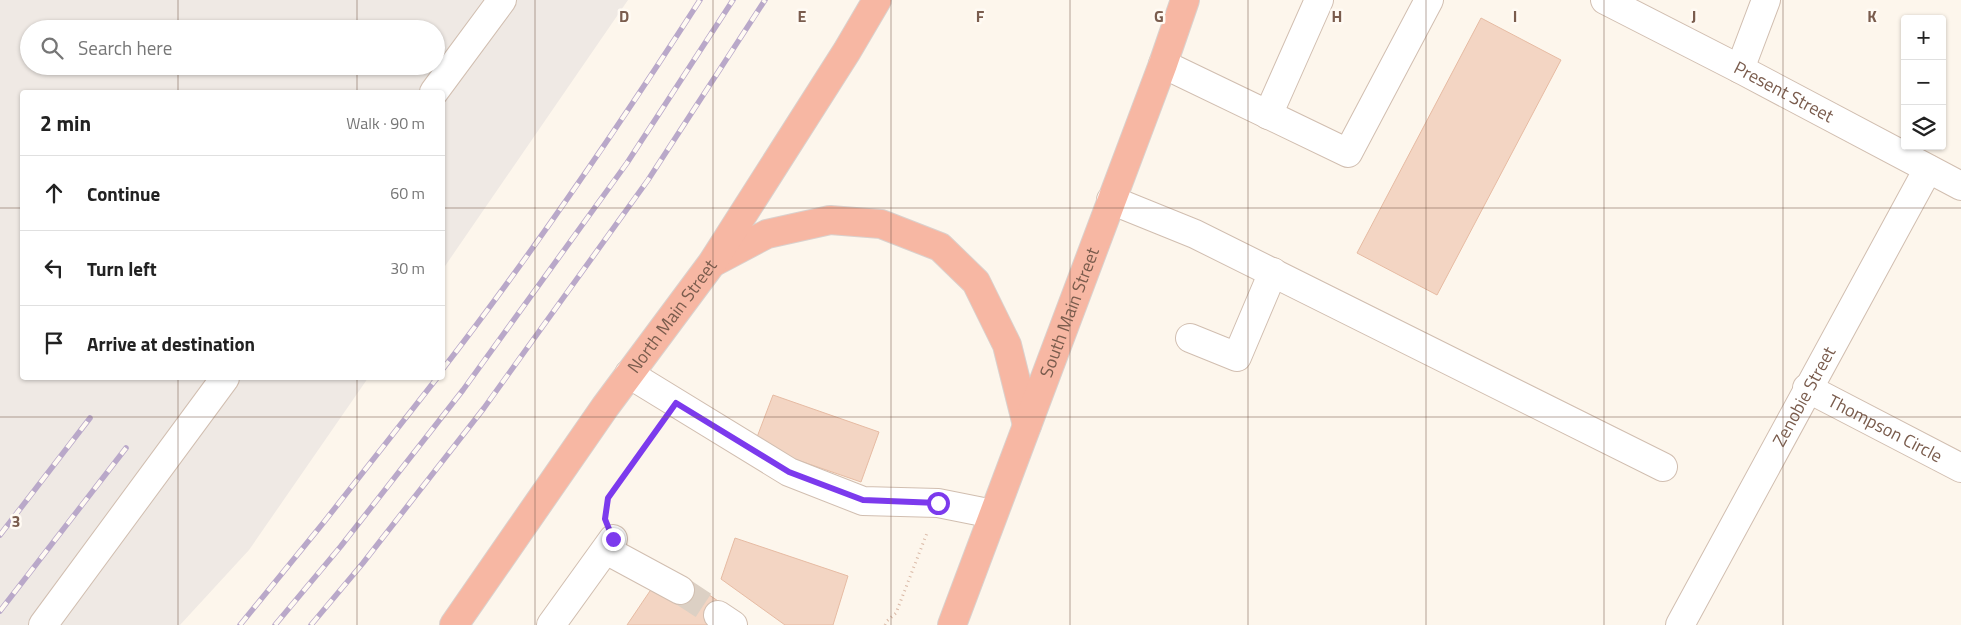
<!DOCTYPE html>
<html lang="en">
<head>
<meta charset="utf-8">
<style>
  body { margin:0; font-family:"Titillium Web",sans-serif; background:#f2f2f2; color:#222 }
  .controls { position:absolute; right:15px; top:15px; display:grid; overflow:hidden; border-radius:5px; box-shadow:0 1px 4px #0004 }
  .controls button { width:45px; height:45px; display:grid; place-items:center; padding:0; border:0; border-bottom:1px solid #e0e0e0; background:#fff; color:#222; font:25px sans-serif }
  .stop { position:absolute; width:15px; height:15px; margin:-11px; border:4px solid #7c3aed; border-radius:50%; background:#fff }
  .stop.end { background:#7c3aed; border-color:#fff; box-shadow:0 1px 5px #0008 }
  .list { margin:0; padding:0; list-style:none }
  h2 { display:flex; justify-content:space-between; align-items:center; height:65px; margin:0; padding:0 20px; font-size:21px }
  h2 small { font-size:16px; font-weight:400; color:#767676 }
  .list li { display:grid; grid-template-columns:32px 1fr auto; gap:15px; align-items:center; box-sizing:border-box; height:75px; padding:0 20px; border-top:1px solid #e0e0e0 }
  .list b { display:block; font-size:19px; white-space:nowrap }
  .list em { font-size:16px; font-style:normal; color:#767676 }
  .icon { flex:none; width:28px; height:28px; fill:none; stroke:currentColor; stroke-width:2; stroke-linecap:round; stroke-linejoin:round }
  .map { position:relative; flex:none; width:1961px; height:625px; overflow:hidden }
  .search { position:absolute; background:#fff; box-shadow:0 1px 4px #0004; left:20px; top:20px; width:425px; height:55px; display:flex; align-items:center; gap:12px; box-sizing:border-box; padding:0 18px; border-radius:28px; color:#767676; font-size:19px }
  .panel { position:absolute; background:#fff; box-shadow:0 1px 4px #0004; left:20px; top:90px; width:425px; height:290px; border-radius:5px }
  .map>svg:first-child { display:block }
</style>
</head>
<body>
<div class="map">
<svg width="1961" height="625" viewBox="0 0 1961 625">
  <rect width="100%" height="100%" fill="#fdf6ec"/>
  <!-- industrial -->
  <path fill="#efe9e4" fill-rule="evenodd" d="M 0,0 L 628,0 L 443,269 L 442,92 L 22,92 L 22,378 L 368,378 L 249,550 L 180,625 L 0,625 ZM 29,29 L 436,29 L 436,66 L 29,66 Z"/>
  <!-- building -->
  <g fill="#f3d5c3" stroke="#e6bba3">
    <path d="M 1481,18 L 1561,60 L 1437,295 L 1357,253 Z"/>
    <path d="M 773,395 L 879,432 L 861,482 L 754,445 Z"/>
    <path d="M 735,538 L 848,576 L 833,625 L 785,625 L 721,579 Z"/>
    <path d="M 687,580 L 724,605 L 711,625 L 627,625 L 652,588 Z"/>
  </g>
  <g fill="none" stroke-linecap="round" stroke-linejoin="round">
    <!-- minor-tunnel -->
    <path stroke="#dcd0c4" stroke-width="28" stroke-dasharray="28 14" stroke-linecap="butt" d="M 680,590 L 718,615"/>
    <!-- minor casing -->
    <g stroke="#d1beb0" stroke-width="30">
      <g id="minor">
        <path id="s1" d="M 1605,0 L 1740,69 L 1961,186"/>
        <path d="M 1163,64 L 1348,153 L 1429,0"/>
        <path d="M 1740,69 L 1766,0"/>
        <path d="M 434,92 L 502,0"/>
        <path d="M 1268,115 L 1319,0"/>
        <path d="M 1111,200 L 1195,234 L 1663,467"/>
        <path d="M 1190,338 L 1237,357 L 1273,272"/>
        <path d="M 629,374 L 789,472 L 863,501 L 938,503 L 993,514"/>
        <path id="s2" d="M 1807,388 L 1961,468"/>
        <path d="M 606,550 L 680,590"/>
        <path d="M 718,615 L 733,625"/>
        <path d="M 43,625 L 225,378"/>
        <path d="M 551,625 L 613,539"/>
        <path id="s3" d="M 1680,625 L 1928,169"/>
      </g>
    </g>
    <!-- highway casing -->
    <g stroke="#dad1cd" stroke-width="30">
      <g id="highway">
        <path d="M 714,262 L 767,234 L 830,220 L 881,224 L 940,247 L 976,282 L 1007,345 L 1027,425"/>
        <path id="s4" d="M 454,625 L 605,407 L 712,263 L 847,51 L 877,0"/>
        <path id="s5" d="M 952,625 L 1163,64 L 1185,0"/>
      </g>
    </g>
    <!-- path -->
    <g stroke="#d9b8a5" stroke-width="3" stroke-dasharray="1 4" stroke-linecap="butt">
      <path d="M 606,510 L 607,498 L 658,428"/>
      <path d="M 885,625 L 887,621 L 896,613 L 927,533"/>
    </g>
    <!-- minor -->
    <use href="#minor" stroke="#fff" stroke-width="28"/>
    <!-- highway -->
    <use href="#highway" stroke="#f7b7a3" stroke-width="28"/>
    <!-- rail casing -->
    <g stroke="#b9a8c9" stroke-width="5.5">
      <g id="rail">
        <path d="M 442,370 C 534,251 619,126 700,0"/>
        <path d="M 0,535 L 90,418"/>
        <path d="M 0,611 L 126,448"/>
        <path d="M 240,625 L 324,522 L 437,378"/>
        <path d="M 275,625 L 341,546 L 463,390 L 627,163 L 733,0"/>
        <path d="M 311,625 L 363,563 L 484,408 L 648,180 L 765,0"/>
      </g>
    </g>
    <!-- rail -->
    <use href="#rail" stroke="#fffaf3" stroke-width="4" stroke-dasharray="11" stroke-linecap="butt"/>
  </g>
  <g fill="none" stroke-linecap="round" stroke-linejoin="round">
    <!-- route -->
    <path stroke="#7c3aed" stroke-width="6" d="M 613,539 L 605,519 L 608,498 L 676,403 L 789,472 L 863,500 L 938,503"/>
  </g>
  <!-- grid -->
  <path fill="none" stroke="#7a5c4d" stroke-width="1" stroke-opacity="0.55" d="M 178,0 L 178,29M 357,0 L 357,29M 535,0 L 535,625M 713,0 L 713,625M 891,0 L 891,625M 1070,0 L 1070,625M 1248,0 L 1248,625M 1426,0 L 1426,625M 1604,0 L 1604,625M 1783,0 L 1783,625M 178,66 L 178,92M 357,66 L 357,92M 0,208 L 22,208M 442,208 L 1961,208M 178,378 L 178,625M 357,378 L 357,625M 0,417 L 1961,417"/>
  <g text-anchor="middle" stroke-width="5" stroke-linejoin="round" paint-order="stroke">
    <!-- street labels -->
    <g font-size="18" fill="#7a5c4d" stroke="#fffaf3">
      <text dy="6" stroke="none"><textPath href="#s1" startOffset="201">Present Street</textPath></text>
      <text dy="6" stroke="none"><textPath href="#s5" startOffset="334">South Main Street</textPath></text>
      <text dy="6" stroke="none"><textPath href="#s4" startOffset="378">North Main Street</textPath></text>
      <text dy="6" stroke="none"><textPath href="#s3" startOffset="260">Zenobie Street</textPath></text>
      <text dy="6" stroke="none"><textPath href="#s2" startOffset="88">Thompson Circle</textPath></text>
    </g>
  </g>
  <g font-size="16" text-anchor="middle" font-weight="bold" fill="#7a5c4d" stroke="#fffaf3" stroke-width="5" stroke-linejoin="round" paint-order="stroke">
    <text x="624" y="22">D</text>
    <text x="802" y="22">E</text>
    <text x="980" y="22">F</text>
    <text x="1159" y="22">G</text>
    <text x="1337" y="22">H</text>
    <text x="1515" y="22">I</text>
    <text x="1694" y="22">J</text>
    <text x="1872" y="22">K</text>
    <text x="16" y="527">3</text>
  </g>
</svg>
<div class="controls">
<button>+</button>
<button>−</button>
<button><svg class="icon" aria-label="layers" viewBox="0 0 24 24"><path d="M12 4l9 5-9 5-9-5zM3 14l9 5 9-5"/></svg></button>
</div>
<div class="stop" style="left:938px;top:503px"></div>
<div class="stop end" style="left:613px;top:539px"></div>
<div class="search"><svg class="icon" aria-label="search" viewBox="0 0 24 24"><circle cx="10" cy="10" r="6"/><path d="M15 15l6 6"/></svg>Search here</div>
<section class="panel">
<h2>2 min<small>Walk · 90 m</small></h2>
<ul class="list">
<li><svg class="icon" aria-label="ahead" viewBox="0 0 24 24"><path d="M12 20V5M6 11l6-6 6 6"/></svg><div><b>Continue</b></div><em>60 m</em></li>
<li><svg class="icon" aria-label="left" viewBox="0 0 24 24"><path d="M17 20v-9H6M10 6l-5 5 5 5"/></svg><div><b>Turn left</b></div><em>30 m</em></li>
<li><svg class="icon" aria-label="arrive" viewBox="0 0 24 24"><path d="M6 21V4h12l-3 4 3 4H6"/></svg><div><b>Arrive at destination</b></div></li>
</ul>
</section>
</div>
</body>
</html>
